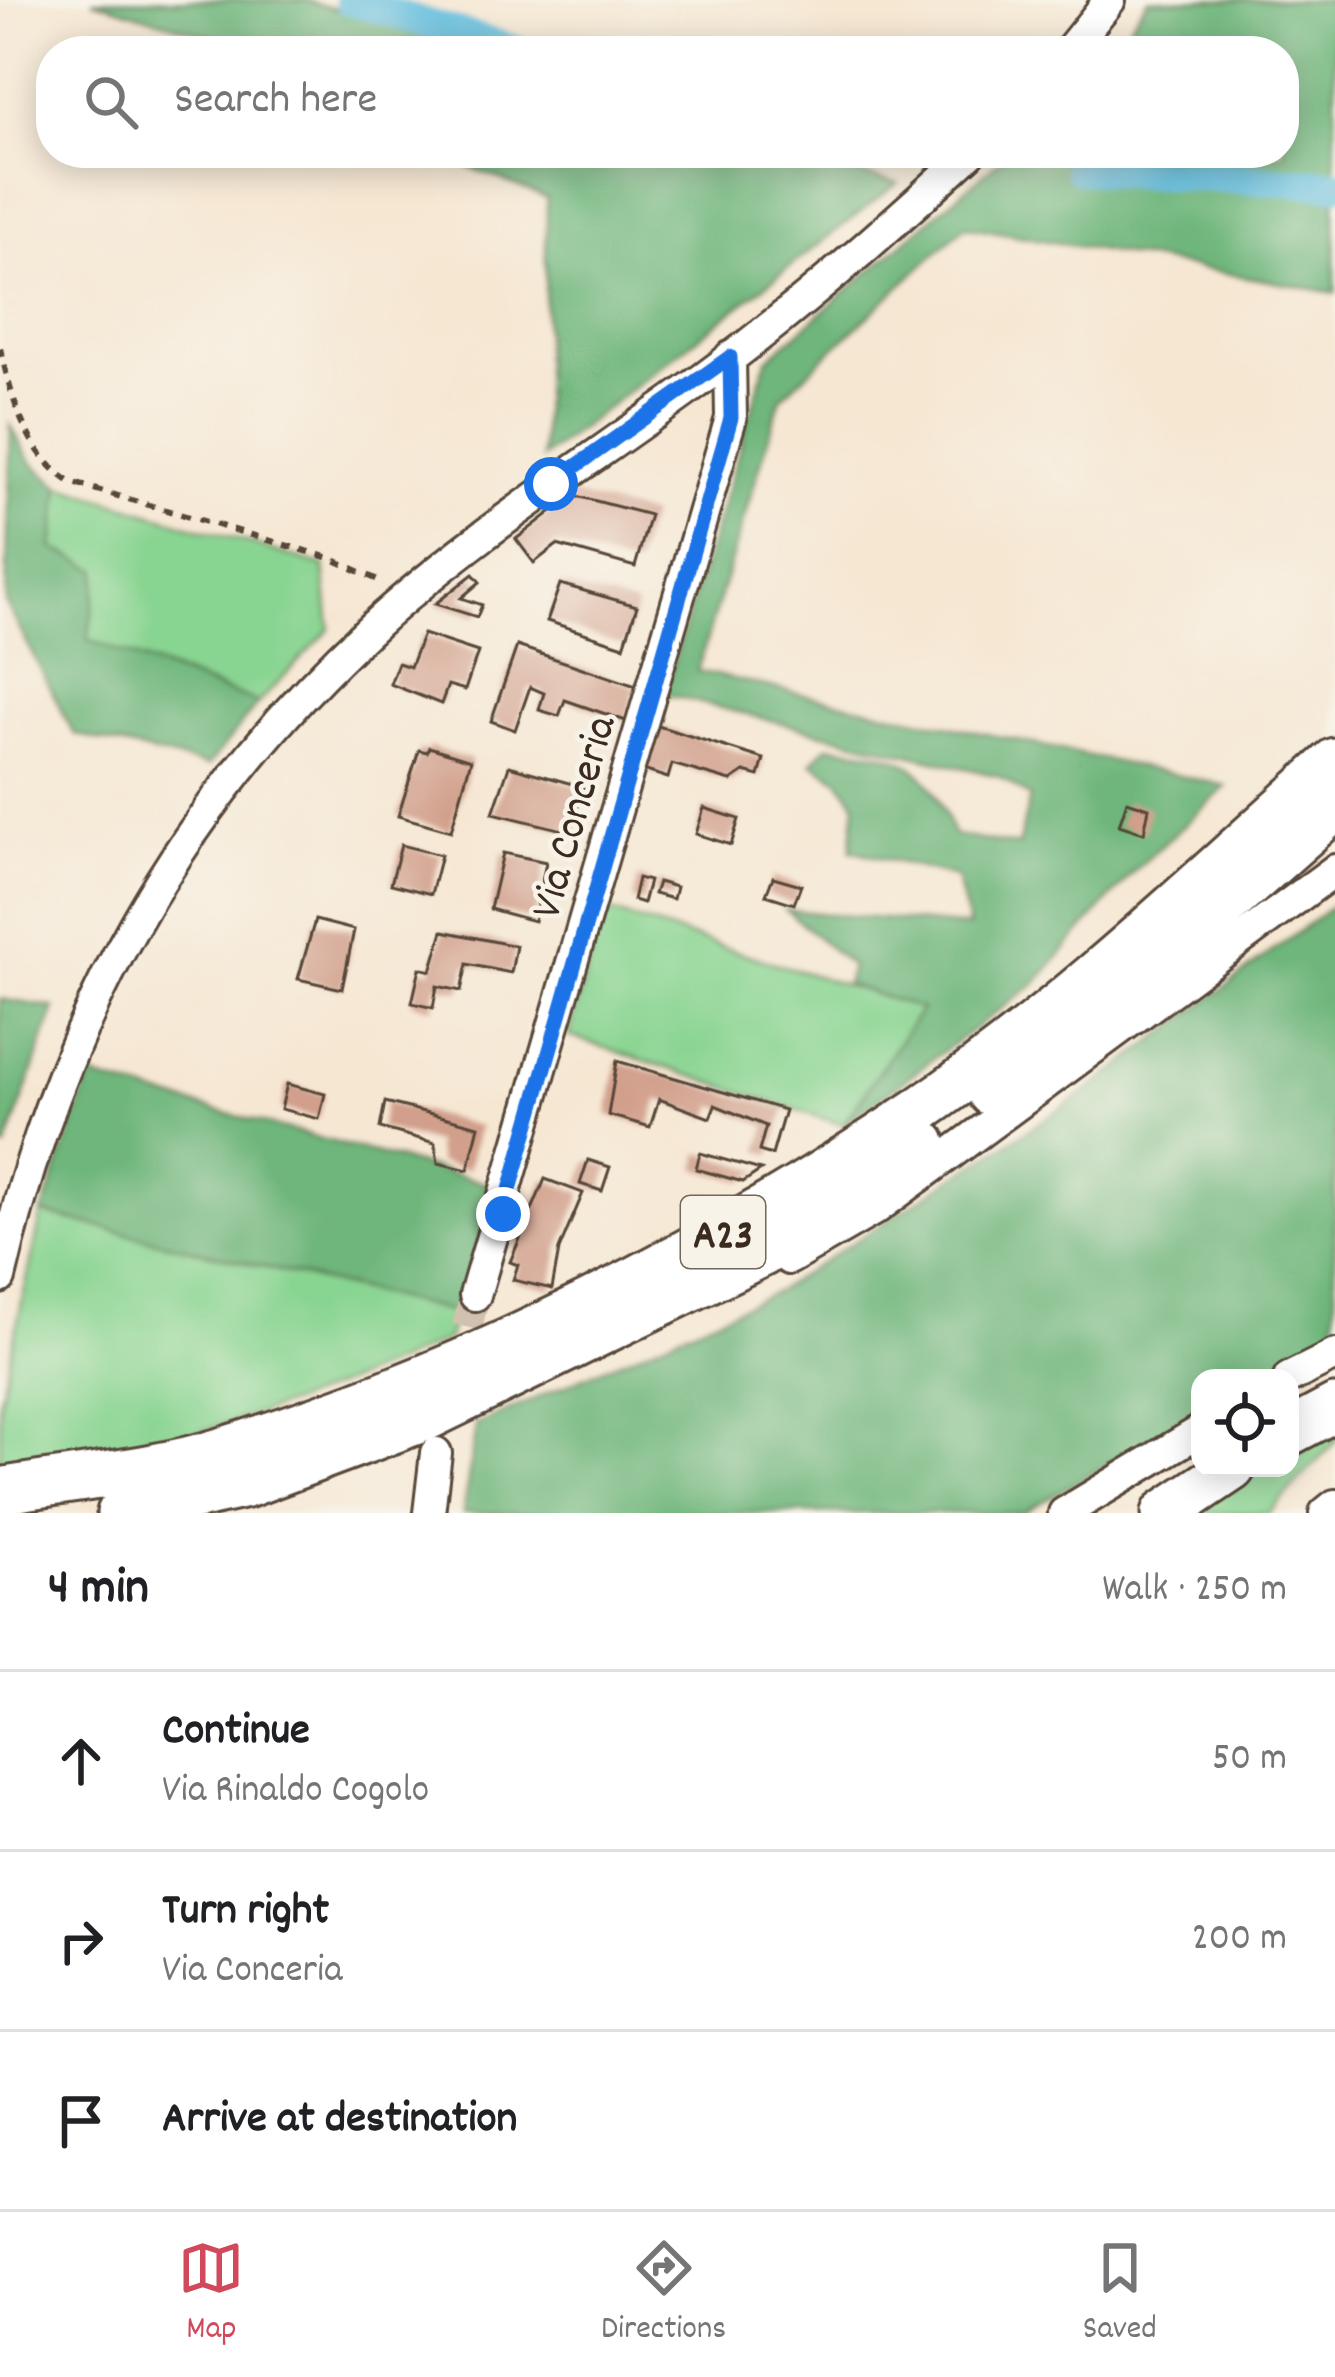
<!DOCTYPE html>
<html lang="en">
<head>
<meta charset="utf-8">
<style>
  body { margin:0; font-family:Dekko,sans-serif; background:#f2f2f2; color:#202124 }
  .controls { position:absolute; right:36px; bottom:36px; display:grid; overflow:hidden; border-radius:24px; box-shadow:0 6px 30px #0003 }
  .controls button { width:108px; height:108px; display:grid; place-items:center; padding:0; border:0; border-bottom:3px solid #e0e0e0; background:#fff; color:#202124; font:60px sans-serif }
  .stop { position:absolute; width:36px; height:36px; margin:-27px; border:9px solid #1a73e8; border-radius:50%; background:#fff }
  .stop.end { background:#1a73e8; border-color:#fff; box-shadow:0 3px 12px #0008 }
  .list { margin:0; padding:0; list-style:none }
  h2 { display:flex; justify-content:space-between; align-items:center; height:156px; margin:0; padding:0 48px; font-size:51px }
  h2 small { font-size:39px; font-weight:400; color:#757577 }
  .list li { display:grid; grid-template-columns:78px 1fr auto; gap:36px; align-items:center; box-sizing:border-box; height:180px; padding:0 48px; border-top:3px solid #e0e0e0 }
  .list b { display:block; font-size:45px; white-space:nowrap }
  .list p { margin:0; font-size:39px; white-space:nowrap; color:#757577 }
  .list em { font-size:39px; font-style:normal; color:#757577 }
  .icon { flex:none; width:66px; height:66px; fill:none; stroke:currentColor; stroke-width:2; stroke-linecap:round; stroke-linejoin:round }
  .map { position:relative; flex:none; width:1335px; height:1513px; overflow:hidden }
  .search { position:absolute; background:#fff; box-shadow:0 6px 30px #0003; left:36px; right:36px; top:36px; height:132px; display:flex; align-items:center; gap:30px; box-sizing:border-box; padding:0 42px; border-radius:48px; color:#757577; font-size:45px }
  .sheet { height:696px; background:#fff }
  nav { display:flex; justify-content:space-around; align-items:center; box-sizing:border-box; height:168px; border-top:3px solid #e0e0e0; background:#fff; font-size:33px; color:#757577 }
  nav a { display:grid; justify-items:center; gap:6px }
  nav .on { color:#d1495b }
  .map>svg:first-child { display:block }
</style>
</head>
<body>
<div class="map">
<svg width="1335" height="1513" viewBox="0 0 1335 1513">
  <rect width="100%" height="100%" fill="#f7f3e8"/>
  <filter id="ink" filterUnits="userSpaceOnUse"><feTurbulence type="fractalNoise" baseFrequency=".00833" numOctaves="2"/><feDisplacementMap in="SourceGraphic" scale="24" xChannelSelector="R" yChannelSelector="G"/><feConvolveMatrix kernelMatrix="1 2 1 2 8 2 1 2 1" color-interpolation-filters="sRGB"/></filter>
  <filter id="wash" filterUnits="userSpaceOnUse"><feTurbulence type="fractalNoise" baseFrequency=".004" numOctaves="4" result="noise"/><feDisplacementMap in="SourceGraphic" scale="48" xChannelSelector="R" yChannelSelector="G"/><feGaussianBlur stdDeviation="2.7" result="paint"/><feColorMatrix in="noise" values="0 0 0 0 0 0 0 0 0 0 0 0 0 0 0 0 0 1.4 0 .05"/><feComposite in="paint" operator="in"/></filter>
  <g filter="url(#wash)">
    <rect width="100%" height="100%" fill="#f6e7d3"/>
    <!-- green -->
    <g fill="#88d491" stroke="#627f58" stroke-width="3">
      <path d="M 60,486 L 324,566 L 330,629 L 258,703 L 88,640 L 53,548 Z"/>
      <path d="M 604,910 L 922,1009 L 843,1125 L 569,1036 Z"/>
      <path d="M 42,1213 L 455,1313 L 448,1339 C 308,1406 154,1451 0,1473 L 0,1400 Z"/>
      <path d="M 1335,1426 L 1335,1442 L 1269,1513 L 1186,1513 L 1257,1468 L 1290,1468 L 1290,1447 Z"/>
    </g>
    <!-- forest -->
    <g fill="#6eb67b" stroke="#54704c" stroke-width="3">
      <path d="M 92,0 L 304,0 L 488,51 L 258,51 Z"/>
      <path d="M 1148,0 L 1335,0 L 1335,293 L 965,226 L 781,397 L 697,671 L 1227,786 L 1135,870 L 1035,984 L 843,1125 L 921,1009 L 846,984 L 851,966 L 786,910 L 969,927 L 956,877 L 851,850 L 856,803 L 838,779 L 812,763 L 827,746 C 903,755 927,757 953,835 L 1018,846 L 1030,797 L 998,776 L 664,694 L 767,359 L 1008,153 L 1284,153 L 1284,51 L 1111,51 Z"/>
      <path d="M 434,153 L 766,153 L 898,183 L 542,458 L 547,198 Z"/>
      <path d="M 11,426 L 31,462 L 60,486 L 53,548 L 98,570 L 88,640 L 258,703 L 208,766 L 74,734 L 6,603 Z"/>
      <path d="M 1335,904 L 1335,1336 L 1257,1378 L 1200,1378 L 1200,1411 L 1022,1513 L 463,1513 L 476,1425 L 777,1291 L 1084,1094 Z"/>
      <path d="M 0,999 L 55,1008 L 6,1148 L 0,1146 Z"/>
      <path d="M 90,1077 L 498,1186 L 455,1313 L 42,1213 Z"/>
    </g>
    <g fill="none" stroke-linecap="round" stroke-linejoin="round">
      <!-- canal -->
      <g stroke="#61bedf" stroke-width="30">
        <path d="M 349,0 L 519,51"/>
        <path d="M 1079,169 L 1335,184"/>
      </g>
    </g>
    <g id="blocks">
      <!-- building -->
      <g fill="#d19f8b">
        <path d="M 573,495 L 650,515 L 635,567 L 557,545 L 534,563 L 516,539 Z"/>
        <path d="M 473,574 L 480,582 L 461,598 L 482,605 L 477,617 L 435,604 Z"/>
        <path d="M 560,584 L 637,606 L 624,646 L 547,621 Z"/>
        <path d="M 423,634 L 478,652 L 465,690 L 448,685 L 441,704 L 390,684 L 398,663 L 410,667 Z"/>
        <path d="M 517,646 L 636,686 L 626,721 L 565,700 L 559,716 L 539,710 L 544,693 L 530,687 L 515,730 L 491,721 Z"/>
        <path d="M 658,726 L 764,759 L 759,776 L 744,772 L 731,781 L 672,764 L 668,778 L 643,770 Z"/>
        <path d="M 429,747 L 471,760 L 451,831 L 398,816 L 419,750 L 427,752 Z"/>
        <path d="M 509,766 L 583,787 L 571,832 L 493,813 Z"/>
        <path d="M 1127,801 L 1149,808 L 1144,833 L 1119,825 Z"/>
        <path d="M 704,808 L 739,819 L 731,845 L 696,834 Z"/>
        <path d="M 401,845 L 441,855 L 431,894 L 391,884 Z"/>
        <path d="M 503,853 L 546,862 L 534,921 L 490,909 Z"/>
        <path d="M 773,877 L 801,885 L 794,904 L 766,895 Z"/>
        <path d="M 638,878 L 649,881 L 643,903 L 633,900 Z"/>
        <path d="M 658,882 L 676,887 L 673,899 L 654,894 Z"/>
        <path d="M 315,920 L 354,930 L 342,989 L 298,979 Z"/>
        <path d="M 443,931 L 516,946 L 511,973 L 467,964 L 461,991 L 437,986 L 433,1008 L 412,1003 L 420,968 L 431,971 Z"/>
        <path d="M 617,1061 L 785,1110 L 772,1155 L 759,1151 L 766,1126 L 715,1105 L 710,1118 L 659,1099 L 650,1127 L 608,1115 Z"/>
        <path d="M 287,1084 L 325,1094 L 319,1119 L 281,1109 Z"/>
        <path d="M 385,1102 L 479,1126 L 468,1170 L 438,1163 L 435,1143 L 380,1128 Z"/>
        <path d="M 700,1153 L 761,1170 L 743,1182 L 696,1169 Z"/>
        <path d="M 588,1160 L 610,1167 L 602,1191 L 580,1184 Z"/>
        <path d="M 545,1179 L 583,1193 L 559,1250 L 552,1289 L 513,1280 L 518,1265 L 510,1262 Z"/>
      </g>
    </g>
  </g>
  <g filter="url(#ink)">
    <use href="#blocks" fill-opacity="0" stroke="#574639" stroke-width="3"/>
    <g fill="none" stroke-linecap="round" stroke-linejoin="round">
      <!-- minor-tunnel -->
      <path stroke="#d1c1af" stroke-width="30" stroke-dasharray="30 15" stroke-linecap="butt" d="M 456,1371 L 475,1295"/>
      <!-- minor casing -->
      <g stroke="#574639" stroke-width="36">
        <g id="minor">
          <path d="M 1069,51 L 1110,0"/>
          <path d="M 789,1259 L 877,1208 L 1335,870"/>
          <path d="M 0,1278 C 59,1021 178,806 372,627 C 493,516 637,434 764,332 C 835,276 903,215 970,153"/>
          <path d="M 475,1295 L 731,418 L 730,357"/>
          <path d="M 1289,1378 L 1335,1355"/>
          <path d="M 429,1513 L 436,1453"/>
          <path d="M 1064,1513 L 1200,1431"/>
          <path d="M 1325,1513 L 1335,1505"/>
        </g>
      </g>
      <!-- highway casing -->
      <g stroke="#574639" stroke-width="51">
        <g id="highway">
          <path d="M 991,1093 L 1130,989 L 1335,808"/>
          <path d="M 1290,1432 L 1335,1408"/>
          <path d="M 0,1491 C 73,1478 153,1472 224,1450 C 468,1375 705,1255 917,1112 C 1067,1010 1200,882 1335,761"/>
          <path d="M 120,1513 L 246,1485 L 425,1418 L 763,1253 L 923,1143"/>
          <path d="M 1165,1513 L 1232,1468"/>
        </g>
      </g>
      <!-- path -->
      <path stroke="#574639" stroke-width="6" stroke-dasharray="9 9" stroke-linecap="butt" d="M 0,348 C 12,398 25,452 70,482 L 330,558 L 380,581"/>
      <!-- minor -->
      <use href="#minor" stroke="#fff" stroke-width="30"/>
      <!-- highway -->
      <use href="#highway" stroke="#fff" stroke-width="45"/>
    </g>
  </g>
  <g fill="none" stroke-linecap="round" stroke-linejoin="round" filter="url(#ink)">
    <!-- route -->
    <path stroke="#1a73e8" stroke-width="15" d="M 503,1214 L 731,418 L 730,357 L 551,484"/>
  </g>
  <g text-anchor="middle" stroke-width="9" stroke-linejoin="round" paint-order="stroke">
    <!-- shield labels -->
    <rect fill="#f7f3e8" stroke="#73665b" stroke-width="3" x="681" y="1196" width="84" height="72" rx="9"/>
    <g font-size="42" font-weight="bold" fill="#3b2a1e">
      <text x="723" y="1247">A23</text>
    </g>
    <!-- street labels -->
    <g font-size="45" fill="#3b2a1e" stroke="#f7f3e8">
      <text transform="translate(570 816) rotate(-74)" y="16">Via Conceria</text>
    </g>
  </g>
</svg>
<div class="controls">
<button><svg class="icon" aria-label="locate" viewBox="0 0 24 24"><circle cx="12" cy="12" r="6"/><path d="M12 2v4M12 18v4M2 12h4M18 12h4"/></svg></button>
</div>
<div class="stop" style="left:551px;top:484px"></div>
<div class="stop end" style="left:503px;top:1214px"></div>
<div class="search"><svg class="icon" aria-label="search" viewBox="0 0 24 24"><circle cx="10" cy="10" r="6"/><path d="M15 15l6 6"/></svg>Search here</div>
</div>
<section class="sheet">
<h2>4 min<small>Walk · 250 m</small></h2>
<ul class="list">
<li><svg class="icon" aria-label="ahead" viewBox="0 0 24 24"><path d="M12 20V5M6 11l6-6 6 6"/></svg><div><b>Continue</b><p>Via Rinaldo Cogolo</p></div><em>50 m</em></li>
<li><svg class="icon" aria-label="right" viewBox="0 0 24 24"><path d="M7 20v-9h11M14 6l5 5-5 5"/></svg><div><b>Turn right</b><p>Via Conceria</p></div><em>200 m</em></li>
<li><svg class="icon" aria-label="arrive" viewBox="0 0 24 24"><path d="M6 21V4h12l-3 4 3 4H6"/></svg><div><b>Arrive at destination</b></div></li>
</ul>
</section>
<nav>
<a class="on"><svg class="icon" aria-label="map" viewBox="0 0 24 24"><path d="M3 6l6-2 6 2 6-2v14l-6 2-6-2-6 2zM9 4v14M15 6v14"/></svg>Map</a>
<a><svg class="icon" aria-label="directions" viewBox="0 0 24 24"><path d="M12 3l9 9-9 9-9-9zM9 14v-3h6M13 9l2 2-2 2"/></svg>Directions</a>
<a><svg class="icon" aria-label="saved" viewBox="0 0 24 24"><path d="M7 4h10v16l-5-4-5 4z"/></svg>Saved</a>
</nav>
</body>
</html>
